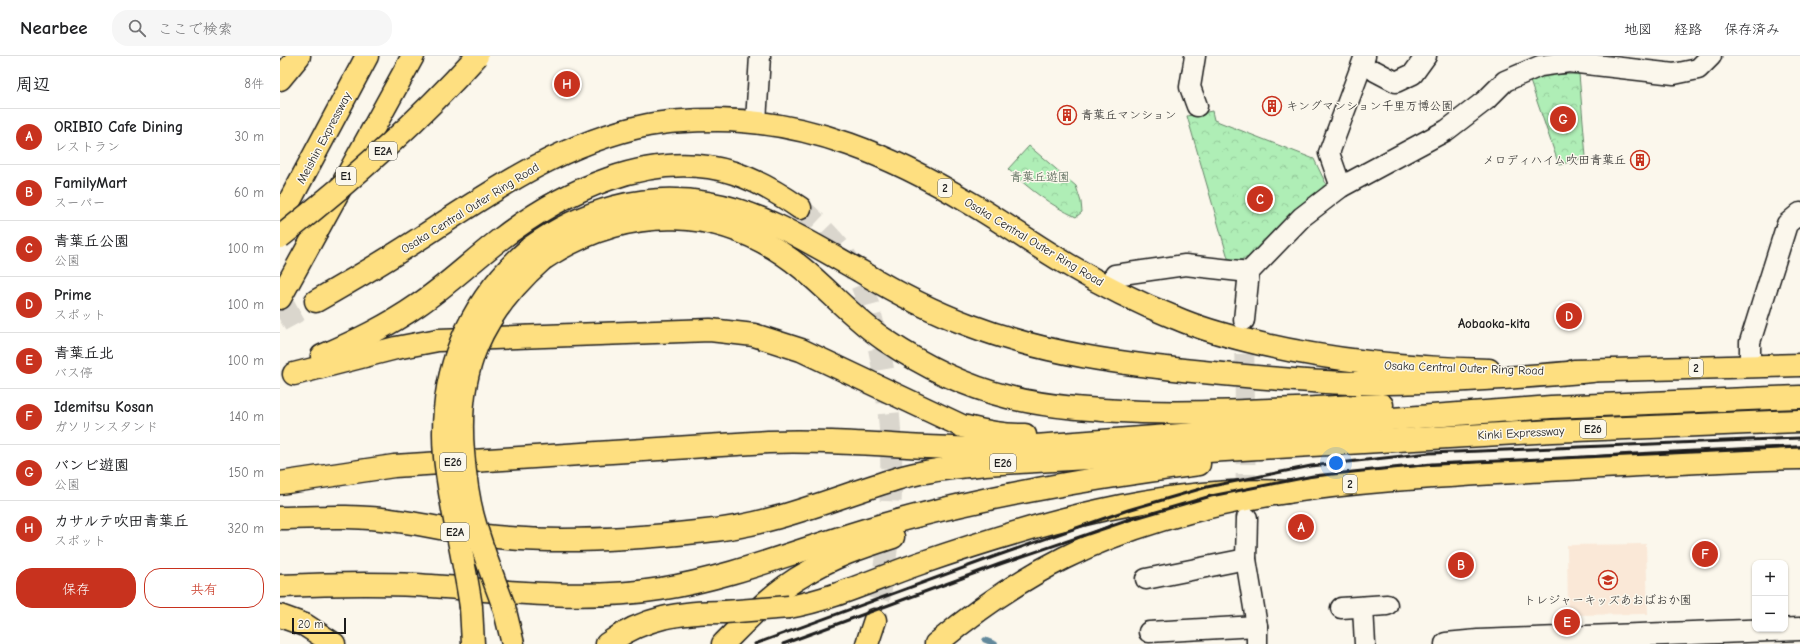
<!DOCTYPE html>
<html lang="ja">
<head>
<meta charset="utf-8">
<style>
  body { margin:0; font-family:"Comic Neue","Klee One",sans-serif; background:#f6f6f6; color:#202124 }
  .controls { position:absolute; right:12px; bottom:12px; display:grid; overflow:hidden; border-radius:8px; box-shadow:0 1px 3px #0004 }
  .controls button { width:36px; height:36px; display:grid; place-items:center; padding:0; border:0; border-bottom:1px solid #e0e0e0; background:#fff; color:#202124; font:20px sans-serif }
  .scale { position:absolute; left:12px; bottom:10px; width:54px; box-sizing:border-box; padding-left:4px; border:2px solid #1c1c1c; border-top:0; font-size:11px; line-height:14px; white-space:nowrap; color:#1c1c1c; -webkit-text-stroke:3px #fbf7ec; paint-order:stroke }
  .you { position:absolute; left:1056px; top:407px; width:14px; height:14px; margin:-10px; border:3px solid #fff; border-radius:50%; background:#1a73e8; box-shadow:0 0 0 6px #1a73e833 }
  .badge { display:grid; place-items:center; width:26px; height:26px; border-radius:50%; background:#c8321e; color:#fff; font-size:13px; font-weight:700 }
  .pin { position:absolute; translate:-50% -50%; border:2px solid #fff; box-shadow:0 1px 4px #0006 }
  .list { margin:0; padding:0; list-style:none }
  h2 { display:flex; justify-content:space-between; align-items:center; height:52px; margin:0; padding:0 16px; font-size:17px }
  h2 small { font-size:13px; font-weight:400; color:#757577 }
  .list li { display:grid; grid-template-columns:26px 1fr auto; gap:12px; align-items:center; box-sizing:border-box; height:56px; padding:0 16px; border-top:1px solid #e0e0e0 }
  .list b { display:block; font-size:15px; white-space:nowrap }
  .list p { margin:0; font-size:13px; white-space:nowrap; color:#757577 }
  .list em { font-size:13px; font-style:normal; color:#757577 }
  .actions { display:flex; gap:8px; padding:12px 16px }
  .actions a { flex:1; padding:9px 0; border:1px solid #c8321e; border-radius:16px; text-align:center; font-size:14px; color:#c8321e }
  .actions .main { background:#c8321e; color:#fff }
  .icon { flex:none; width:22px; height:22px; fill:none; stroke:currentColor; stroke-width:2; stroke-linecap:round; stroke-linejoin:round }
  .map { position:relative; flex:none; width:1520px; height:588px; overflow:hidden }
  header { display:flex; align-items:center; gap:24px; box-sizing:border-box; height:56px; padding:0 20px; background:#fff; border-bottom:1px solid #e0e0e0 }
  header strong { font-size:19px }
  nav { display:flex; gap:22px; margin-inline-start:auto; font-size:14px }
  .search { width:280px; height:36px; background:#f6f6f6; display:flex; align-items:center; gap:10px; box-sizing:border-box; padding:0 14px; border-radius:16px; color:#757577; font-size:15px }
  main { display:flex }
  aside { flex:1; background:#fff }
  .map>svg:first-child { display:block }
</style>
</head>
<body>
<header>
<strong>Nearbee</strong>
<div class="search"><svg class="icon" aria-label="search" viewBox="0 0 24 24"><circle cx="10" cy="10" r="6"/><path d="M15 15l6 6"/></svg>ここで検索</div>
<nav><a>地図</a><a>経路</a><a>保存済み</a></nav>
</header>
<main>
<aside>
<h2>周辺<small>8件</small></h2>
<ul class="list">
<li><span class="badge">A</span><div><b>ORIBIO Cafe Dining</b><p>レストラン</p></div><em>30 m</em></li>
<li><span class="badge">B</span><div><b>FamilyMart</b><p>スーパー</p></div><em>60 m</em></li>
<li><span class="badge">C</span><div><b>青葉丘公園</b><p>公園</p></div><em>100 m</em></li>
<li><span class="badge">D</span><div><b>Prime</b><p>スポット</p></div><em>100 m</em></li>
<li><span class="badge">E</span><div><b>青葉丘北</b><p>バス停</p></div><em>100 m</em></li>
<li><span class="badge">F</span><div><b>Idemitsu Kosan</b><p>ガソリンスタンド</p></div><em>140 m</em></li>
<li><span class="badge">G</span><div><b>バンビ遊園</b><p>公園</p></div><em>150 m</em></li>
<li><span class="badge">H</span><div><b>カサルテ吹田青葉丘</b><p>スポット</p></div><em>320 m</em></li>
</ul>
<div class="actions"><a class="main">保存</a><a>共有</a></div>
</aside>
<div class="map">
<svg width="1520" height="588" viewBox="0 0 1520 588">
  <defs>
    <pattern id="forest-crowns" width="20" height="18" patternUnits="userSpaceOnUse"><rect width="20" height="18" fill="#afeeb6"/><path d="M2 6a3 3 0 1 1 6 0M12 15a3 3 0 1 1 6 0" fill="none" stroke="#96cc9c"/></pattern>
  </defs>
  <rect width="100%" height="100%" fill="#fbf7ec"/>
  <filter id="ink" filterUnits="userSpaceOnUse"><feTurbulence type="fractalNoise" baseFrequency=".025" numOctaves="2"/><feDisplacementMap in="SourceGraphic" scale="8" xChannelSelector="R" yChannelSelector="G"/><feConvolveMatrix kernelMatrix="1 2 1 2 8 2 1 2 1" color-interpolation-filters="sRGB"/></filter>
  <g filter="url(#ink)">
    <!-- built -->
    <path fill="#fae8d7" d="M 1366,488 L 1368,558 L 1288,559 L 1287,489 Z"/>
    <!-- forest -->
    <g fill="url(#forest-crowns)" stroke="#668569">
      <path d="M 1299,18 L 1306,101 L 1279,109 L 1250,25 L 1263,19 Z"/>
      <path d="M 932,55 L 934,64 L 1034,103 L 1047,130 L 969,201 L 958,205 L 948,202 L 907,60 Z"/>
      <path d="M 749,90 L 796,130 L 801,146 L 802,156 L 796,161 C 770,149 749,133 728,113 Z"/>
    </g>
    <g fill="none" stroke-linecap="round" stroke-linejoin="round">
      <!-- stream -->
      <path stroke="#62899c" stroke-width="5.5" d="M 705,584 L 715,588"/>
      <!-- minor-tunnel -->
      <path stroke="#dad6cd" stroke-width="20" stroke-dasharray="20 10" stroke-linecap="butt" d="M 964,268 L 966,452"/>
      <!-- primary-tunnel -->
      <path stroke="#dad6cd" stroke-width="22" stroke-dasharray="22 11" stroke-linecap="butt" d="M 0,265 L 36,245"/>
      <!-- motorway-tunnel -->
      <path stroke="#dad6cd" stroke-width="22" stroke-dasharray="22 11" stroke-linecap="butt" d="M 520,152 C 543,172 565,194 578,221 C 587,239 591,260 596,279 C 618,371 615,471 595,564"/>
      <!-- minor casing -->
      <g stroke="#1c1c1c" stroke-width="23">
        <g id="minor">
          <path d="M 915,0 L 910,31 L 917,50"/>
          <path d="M 1095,15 L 1116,26 L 1133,18 L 1146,0"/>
          <path d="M 476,66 L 480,0"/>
          <path d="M 1061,131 L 1049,97 L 1085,0"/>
          <path d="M 827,231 L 835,219 L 905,209 L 969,216 L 1022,161 L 1061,131 L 1167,74 L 1206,44 L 1225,25 L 1260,10 L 1289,6 L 1394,18 L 1418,13 L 1431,0"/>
          <path d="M 964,264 L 969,216"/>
          <path d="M 1470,310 L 1470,286 L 1507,168 L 1520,157"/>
          <path d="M 967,462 L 966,503 L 977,570 L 977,588"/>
          <path d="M 866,523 L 966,503"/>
          <path d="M 1083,551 L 1085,588"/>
          <path d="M 1061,552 L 1107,549"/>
          <path d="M 869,576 L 977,570"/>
        </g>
      </g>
      <!-- tertiary casing -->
      <g stroke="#1c1c1c" stroke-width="25">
        <path id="tertiary" d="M 1166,588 L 1198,585 L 1520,573"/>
      </g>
      <!-- primary casing -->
      <g stroke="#1c1c1c" stroke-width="25">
        <g id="primary">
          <path d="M 36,245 C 73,224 110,202 145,179 C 215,133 284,86 368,69 C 390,65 415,64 438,64 C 530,65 612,100 690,147 C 723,166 754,189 787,208 C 822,229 858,247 896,262 C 919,272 944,279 969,285 C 1048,305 1128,312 1209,314"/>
          <path d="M 1294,315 L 1520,309"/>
          <path d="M 656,588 C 695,555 738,525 784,502 C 923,433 1082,425 1235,416 C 1330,411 1425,404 1520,402"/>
        </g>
      </g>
      <!-- motorway casing -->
      <g stroke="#1c1c1c" stroke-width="25">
        <g id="motorway">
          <path d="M 0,23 L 19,0"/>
          <path d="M 0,163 L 87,0"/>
          <path d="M 250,192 C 302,154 364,136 428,147 C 483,156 532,188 580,215 C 615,236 651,255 689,269 C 765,298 843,308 923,316 C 973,321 1023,326 1073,327 C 1153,328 1233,322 1312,315"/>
          <path d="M 263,203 C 348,147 443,147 523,213 C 551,236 575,264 605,284 C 642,309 684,330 728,341 C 772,352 816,354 862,356 C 942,358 1022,352 1102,349"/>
          <path d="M 0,242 L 133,0"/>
          <path d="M 42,300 C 76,285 108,270 138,249 C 166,230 191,206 218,185 C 281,136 372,91 454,117 C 478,125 500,138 520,152"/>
          <path d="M 14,318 L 116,292 L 158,284 L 430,274 L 474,279 L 521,294 L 682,370 C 703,375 723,380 745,379"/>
          <path d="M 0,427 L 114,410 L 488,386 C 564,383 638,393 714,393 L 1271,351 L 1520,341"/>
          <path d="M 0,462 C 40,461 79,459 118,465 C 156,470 191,480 228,482 C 291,487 363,482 426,475 C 493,469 553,442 616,423 C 645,414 675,412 705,408 L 1273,375 L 1520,365"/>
          <path d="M 0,530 C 45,528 91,527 136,529 C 217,534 300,546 380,533 C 451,522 523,492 592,472 C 698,441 810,422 919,408"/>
          <path d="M 191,551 L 193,588"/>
          <path d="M 224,551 L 233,588"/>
          <path d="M 509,551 C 554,543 595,523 638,508 C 754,468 885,429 1008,436"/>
          <path d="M 0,560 L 25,569 L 54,588"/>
          <path d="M 327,588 C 364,561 400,556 445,556"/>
          <path d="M 443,588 C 468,563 494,535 525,518 C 552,501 582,491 613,481"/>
          <path d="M 587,588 L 595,564"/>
        </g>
      </g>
      <!-- minor -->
      <use href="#minor" stroke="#fbf7ec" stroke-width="20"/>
      <!-- tertiary -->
      <use href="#tertiary" stroke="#fbf7ec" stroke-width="22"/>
      <!-- primary -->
      <use href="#primary" stroke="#fedf80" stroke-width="22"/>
      <!-- motorway -->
      <use href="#motorway" stroke="#fedf80" stroke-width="22"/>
      <!-- rail -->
      <g stroke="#1c1c1c" stroke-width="3">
        <path d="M 475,588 L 716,500 L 848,454 L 927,431 L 1031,410 L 1150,397 L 1520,382"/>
        <path d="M 503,588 L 720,508 L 852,463 L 931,440 L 1033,420 L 1152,408 L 1520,391"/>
      </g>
      <!-- motorway-bridge casing -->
      <g stroke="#1c1c1c" stroke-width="25" stroke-linecap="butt">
        <g id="motorway-bridge">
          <path d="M 0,181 C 70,126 137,67 197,0"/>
          <path d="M 191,551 C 184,501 170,451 165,401 C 158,318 187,247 250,192"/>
          <path d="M 224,551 C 214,524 203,496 195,468 C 188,445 185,421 183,396 C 176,313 201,258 263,203"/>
          <path d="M 445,556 L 509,551"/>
        </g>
      </g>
      <!-- motorway-bridge -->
      <use href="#motorway-bridge" stroke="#fedf80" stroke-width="22"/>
    </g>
  </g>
  <!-- icons -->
  <defs>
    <g id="building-ring" transform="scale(1)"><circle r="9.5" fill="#fbf7ec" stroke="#c8321e" stroke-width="1.5"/><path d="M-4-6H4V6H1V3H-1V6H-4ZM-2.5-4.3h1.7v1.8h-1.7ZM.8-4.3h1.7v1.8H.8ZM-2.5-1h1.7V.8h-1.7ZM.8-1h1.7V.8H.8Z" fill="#c8321e"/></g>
    <g id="school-ring" transform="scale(1)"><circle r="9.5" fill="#fbf7ec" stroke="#c8321e" stroke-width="1.5"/><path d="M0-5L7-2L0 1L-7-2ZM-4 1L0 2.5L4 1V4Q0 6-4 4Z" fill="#c8321e"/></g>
  </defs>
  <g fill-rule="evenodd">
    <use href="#building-ring" x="992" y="50"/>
    <use href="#building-ring" x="787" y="59"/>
    <use href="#building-ring" x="1360" y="104"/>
    <use href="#school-ring" x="1328" y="524"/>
  </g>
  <g text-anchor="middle" stroke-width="3" stroke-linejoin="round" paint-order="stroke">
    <!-- shield labels -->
    <g fill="#fbf7ec" stroke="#5f5e5a" stroke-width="1">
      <rect x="89" y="86" width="28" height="18" rx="3"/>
      <rect x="56" y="111" width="20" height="18" rx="3"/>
      <rect x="658" y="123" width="14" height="18" rx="3"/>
      <rect x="1409" y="303" width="14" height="18" rx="3"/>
      <rect x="1300" y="364" width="26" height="18" rx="3"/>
      <rect x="160" y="397" width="26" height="18" rx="3"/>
      <rect x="710" y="398" width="26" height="18" rx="3"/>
      <rect x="1063" y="419" width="14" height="18" rx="3"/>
      <rect x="161" y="467" width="28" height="18" rx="3"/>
    </g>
    <g font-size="11" font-weight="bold" fill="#1c1c1c">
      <text x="103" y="99">E2A</text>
      <text x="66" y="124">E1</text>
      <text x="665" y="136">2</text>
      <text x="1416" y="316">2</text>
      <text x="1313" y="377">E26</text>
      <text x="173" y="410">E26</text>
      <text x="723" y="411">E26</text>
      <text x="1070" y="432">2</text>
      <text x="175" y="480">E2A</text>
    </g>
    <!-- poi labels -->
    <g font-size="12" fill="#1c1c1c" stroke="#fbf7ec" text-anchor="start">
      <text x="1006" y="54">キングマンション千里万博公園</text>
      <text x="801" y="63">青葉丘マンション</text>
      <text x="1346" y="108" text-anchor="end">メロディハイム吹田青葉丘</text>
      <text x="1328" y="548" text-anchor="middle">トレジャーキッズあおばおか園</text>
    </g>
    <!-- street labels -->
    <g font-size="12" fill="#1c1c1c" stroke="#fbf7ec">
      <text transform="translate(44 82) rotate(-62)" y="4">Meishin Expressway</text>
      <text transform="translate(190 152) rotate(-32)" y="4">Osaka Central Outer Ring Road</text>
      <text transform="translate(754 186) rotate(31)" y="4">Osaka Central Outer Ring Road</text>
      <text transform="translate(1184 312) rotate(2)" y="4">Osaka Central Outer Ring Road</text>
      <text transform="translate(1241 377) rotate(-3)" y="4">Kinki Expressway</text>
    </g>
    <!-- park labels -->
    <g font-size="12" fill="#485b4a" stroke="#fbf7ec">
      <text x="760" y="125">青葉丘遊園</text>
    </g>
    <!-- neighbourhood labels -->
    <g font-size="13" font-weight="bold" fill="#1c1c1c" stroke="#fbf7ec">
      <text x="1214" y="272">Aobaoka-kita</text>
    </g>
  </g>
</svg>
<div class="controls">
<button>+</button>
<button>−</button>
</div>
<div class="scale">20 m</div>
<div class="you"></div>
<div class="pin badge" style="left:1021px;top:471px">A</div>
<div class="pin badge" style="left:1181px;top:509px">B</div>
<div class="pin badge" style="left:980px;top:143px">C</div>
<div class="pin badge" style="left:1289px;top:260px">D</div>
<div class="pin badge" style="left:1287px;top:566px">E</div>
<div class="pin badge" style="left:1425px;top:498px">F</div>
<div class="pin badge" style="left:1283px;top:63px">G</div>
<div class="pin badge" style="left:287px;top:28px">H</div>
</div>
</main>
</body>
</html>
